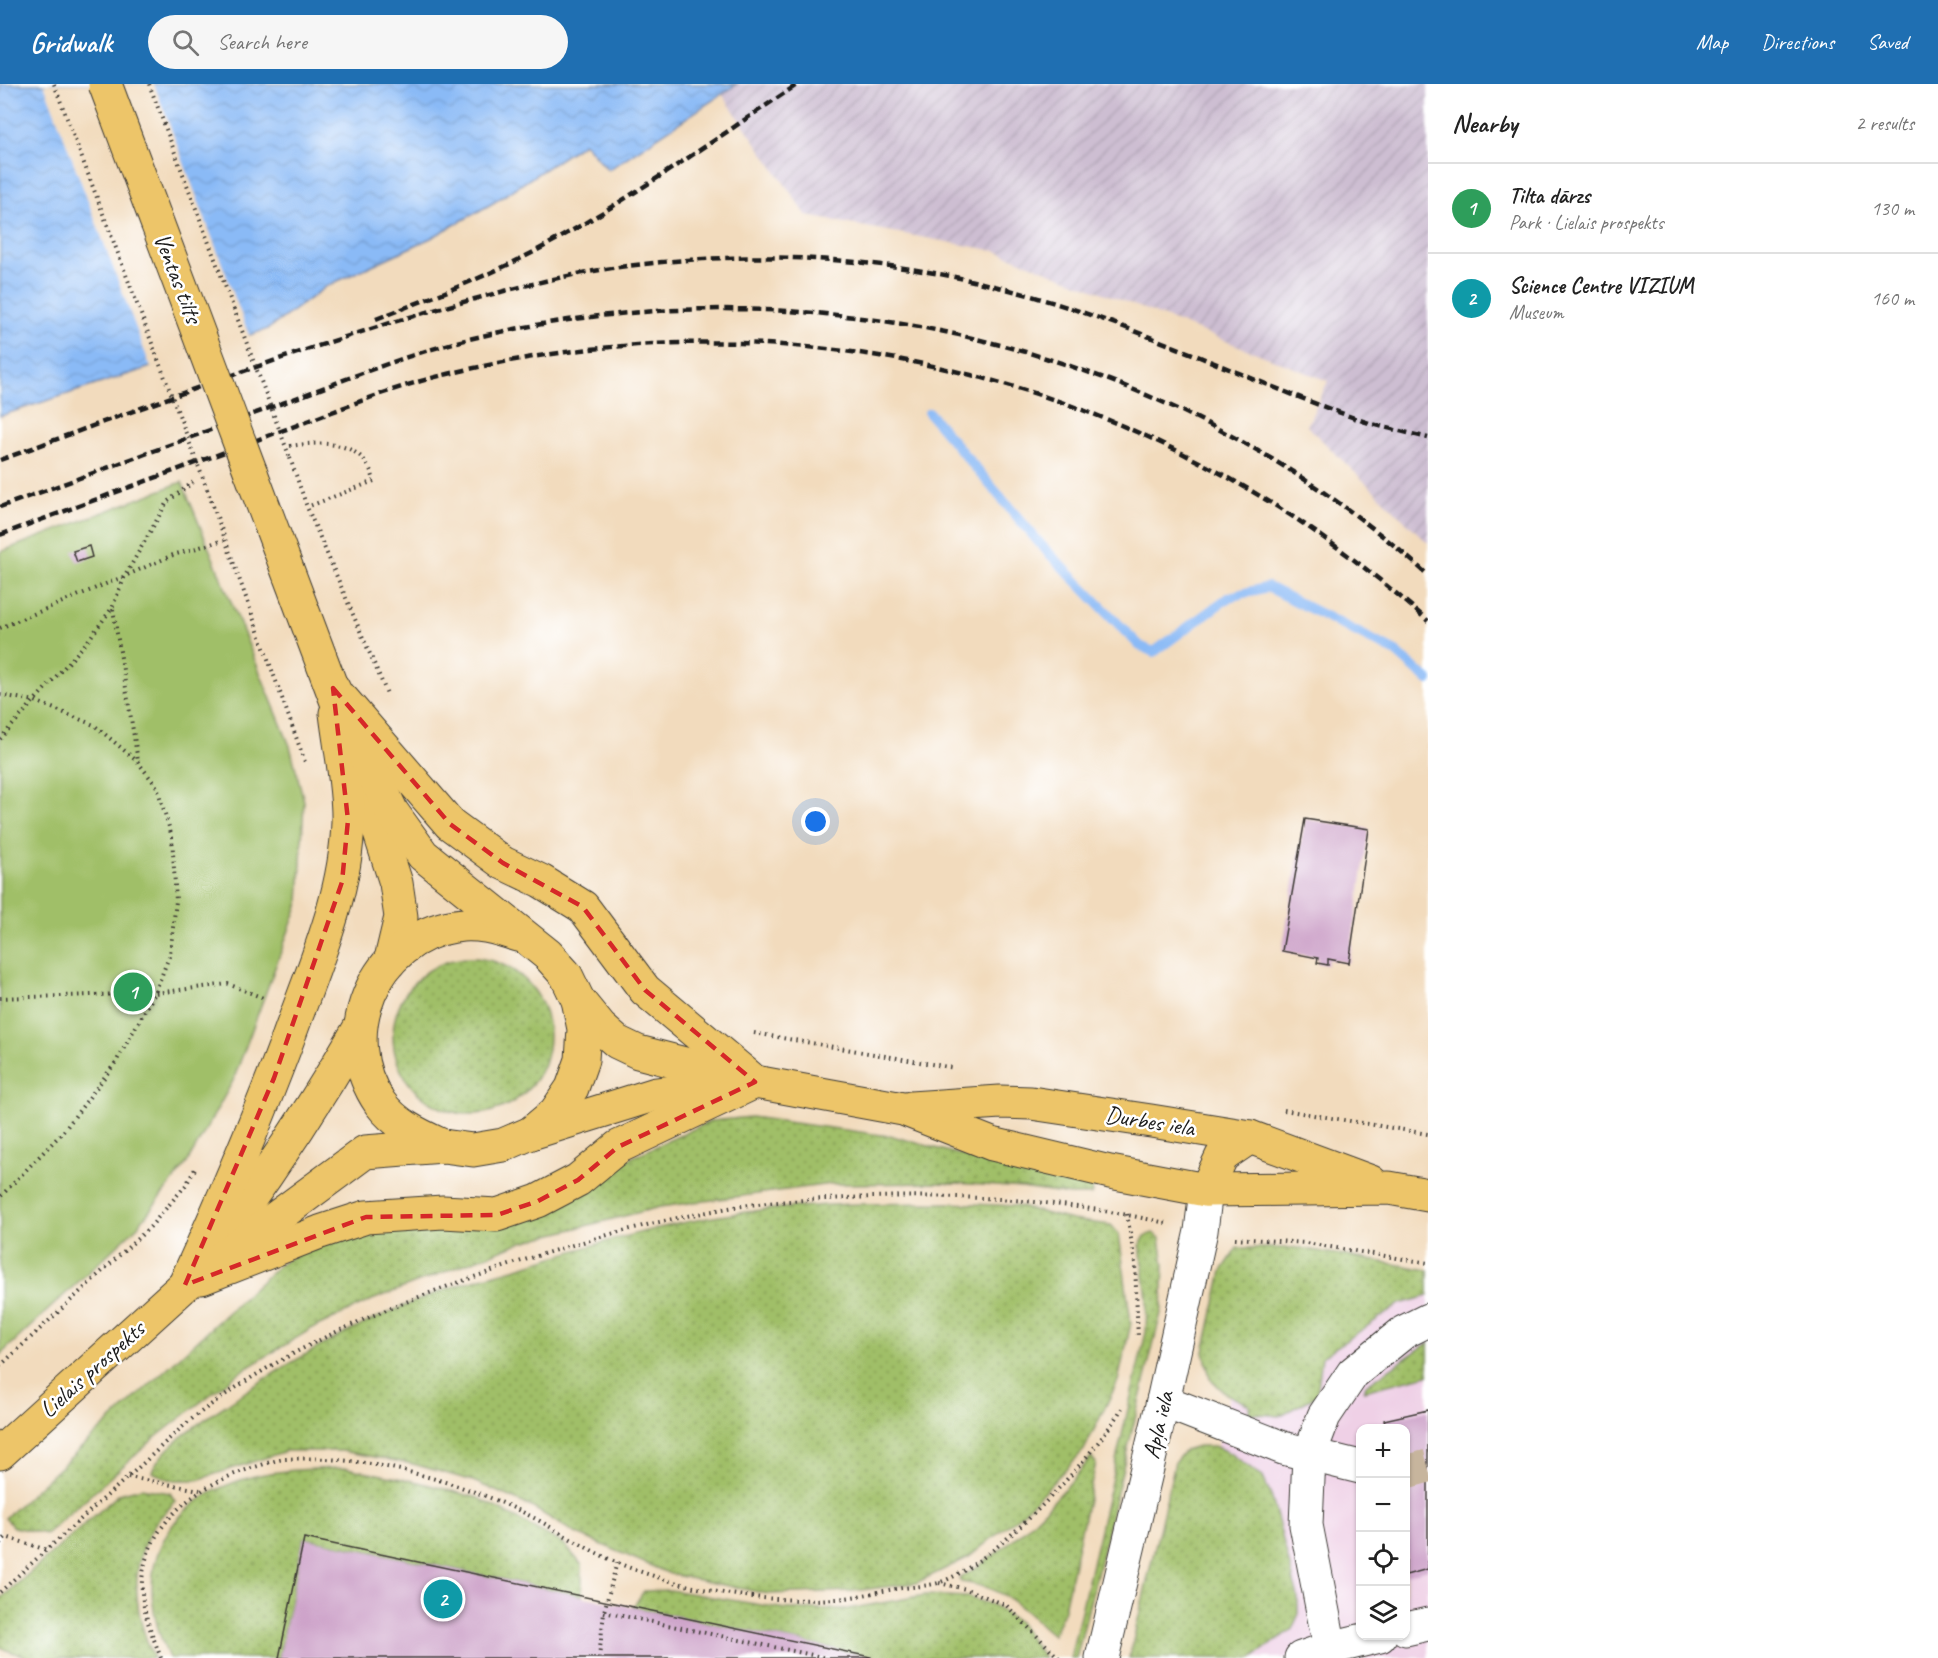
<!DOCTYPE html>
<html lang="en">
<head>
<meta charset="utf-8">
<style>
  body { margin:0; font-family:Caveat,sans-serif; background:#f6f6f6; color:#222 }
  .controls { position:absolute; right:18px; bottom:18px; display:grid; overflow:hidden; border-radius:12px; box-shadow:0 2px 4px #0004 }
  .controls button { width:54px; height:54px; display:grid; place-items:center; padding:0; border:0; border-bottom:2px solid #e0e0e0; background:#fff; color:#222; font:30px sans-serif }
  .you { position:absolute; left:816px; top:738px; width:21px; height:21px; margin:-15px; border:4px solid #fff; border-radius:50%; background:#1a73e8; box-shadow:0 0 0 9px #1a73e833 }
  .badge { display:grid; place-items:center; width:39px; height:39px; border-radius:50%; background:#1f6fb2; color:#fff; font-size:20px; font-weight:700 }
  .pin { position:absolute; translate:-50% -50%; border:3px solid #fff; box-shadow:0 2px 6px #0006 }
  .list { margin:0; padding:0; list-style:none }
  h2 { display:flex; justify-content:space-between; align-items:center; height:78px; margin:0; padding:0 24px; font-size:26px }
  h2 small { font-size:20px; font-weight:400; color:#767676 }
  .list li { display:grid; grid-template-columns:39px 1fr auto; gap:18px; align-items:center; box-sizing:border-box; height:90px; padding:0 24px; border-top:2px solid #e0e0e0 }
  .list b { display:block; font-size:22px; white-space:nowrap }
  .list p { margin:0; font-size:20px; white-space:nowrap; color:#767676 }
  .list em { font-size:20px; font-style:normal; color:#767676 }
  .icon { flex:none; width:33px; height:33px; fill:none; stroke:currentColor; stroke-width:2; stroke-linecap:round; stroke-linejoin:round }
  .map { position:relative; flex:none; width:1428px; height:1574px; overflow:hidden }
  header { display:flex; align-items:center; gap:36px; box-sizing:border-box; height:84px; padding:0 30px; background:#1f6fb2; color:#fff }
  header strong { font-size:28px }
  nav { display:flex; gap:33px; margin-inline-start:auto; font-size:21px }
  .search { width:420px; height:54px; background:#f6f6f6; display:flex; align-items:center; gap:15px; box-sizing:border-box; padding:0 21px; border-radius:33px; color:#767676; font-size:22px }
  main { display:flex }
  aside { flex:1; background:#fff }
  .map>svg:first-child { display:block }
</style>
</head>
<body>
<header>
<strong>Gridwalk</strong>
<div class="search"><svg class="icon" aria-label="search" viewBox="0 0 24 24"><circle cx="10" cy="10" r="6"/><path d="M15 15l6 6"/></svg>Search here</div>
<nav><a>Map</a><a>Directions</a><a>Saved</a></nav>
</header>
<main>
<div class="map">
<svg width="1428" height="1574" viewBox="0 0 1428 1574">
  <defs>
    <pattern id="industrial-furrows" width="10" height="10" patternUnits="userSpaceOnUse" patternTransform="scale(1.5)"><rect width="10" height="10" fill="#cdbed2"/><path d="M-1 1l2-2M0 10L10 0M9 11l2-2" fill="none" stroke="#afa3b4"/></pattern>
    <pattern id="grass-dots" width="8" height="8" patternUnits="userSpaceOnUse" patternTransform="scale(1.5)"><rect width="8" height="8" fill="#a0bf67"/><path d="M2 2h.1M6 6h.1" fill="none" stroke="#829a54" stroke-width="1.8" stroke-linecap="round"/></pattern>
    <pattern id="water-waves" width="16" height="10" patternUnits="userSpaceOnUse" patternTransform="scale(1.5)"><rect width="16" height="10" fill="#8abaf6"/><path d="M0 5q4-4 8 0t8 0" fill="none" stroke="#769fd2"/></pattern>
  </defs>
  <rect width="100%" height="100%" fill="#fff"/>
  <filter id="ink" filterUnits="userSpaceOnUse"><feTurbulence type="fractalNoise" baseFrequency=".0167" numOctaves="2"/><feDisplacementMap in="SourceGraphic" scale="12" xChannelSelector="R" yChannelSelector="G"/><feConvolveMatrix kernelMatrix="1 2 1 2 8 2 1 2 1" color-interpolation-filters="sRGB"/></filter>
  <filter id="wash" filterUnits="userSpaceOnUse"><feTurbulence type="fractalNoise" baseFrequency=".008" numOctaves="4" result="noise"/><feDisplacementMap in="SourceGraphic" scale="24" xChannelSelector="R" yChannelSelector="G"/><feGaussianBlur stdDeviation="1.35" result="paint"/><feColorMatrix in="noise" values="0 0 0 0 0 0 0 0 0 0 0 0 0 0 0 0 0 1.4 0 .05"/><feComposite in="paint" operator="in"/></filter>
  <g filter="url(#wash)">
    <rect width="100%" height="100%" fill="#f2dbbd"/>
    <!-- built -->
    <path fill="#efd0e6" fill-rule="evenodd" d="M 1263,1172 L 1428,1202 L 1428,1574 L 1166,1574 ZM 1360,1344 L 1406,1344 L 1406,1552 L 1360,1552 Z"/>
    <!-- industrial -->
    <path fill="url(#industrial-furrows)" d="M 737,0 L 1428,0 L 1428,459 L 1307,342 L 1328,297 L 996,167 L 807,132 L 722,10 Z"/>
    <!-- grass -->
    <g fill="url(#grass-dots)" stroke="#5e6e42" stroke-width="1.5">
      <circle cx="471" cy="952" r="78"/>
      <path d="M 751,1033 L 896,1053 L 1000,1082 L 1050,1093 L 1095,1098 L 1091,1111 L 1071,1111 L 1022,1104 L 957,1099 L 831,1100 L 660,1123 L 522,1158 L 372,1216 L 311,1245 L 237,1290 L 156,1353 L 46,1450 L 13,1443 L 5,1434 L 279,1181 L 305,1165 L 600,1088 L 711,1037 Z"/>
      <path d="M 949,1119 L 1017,1122 L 1072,1136 L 1111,1141 L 1119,1150 L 1131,1239 L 1118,1297 L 1084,1366 L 1024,1428 L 969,1473 L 916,1499 L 853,1507 L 768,1510 L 670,1490 L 575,1449 L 530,1422 L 473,1397 L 413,1380 L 342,1367 L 286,1367 L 197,1396 L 171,1396 L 152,1388 C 161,1361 212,1331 236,1314 C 306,1266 381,1228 461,1200 C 483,1193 505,1188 527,1181 C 595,1160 662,1140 733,1130 C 804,1119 877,1120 949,1119 Z"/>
      <path d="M 1153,1149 L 1160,1154 L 1164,1181 L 1162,1225 L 1077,1571 L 1076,1574 L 1070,1574 L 1146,1248 L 1147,1214 L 1140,1161 L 1145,1152 Z"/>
      <path d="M 1300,1164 L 1428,1186 L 1428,1212 L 1400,1220 L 1322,1273 L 1317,1312 L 1279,1332 L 1249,1329 L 1249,1321 L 1226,1310 L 1210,1294 L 1204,1268 L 1222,1187 L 1237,1164 Z"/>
      <path d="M 1428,1259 L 1428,1291 L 1364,1307 L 1366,1301 Z"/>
      <path d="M 1198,1362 L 1214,1362 L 1230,1369 L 1263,1393 L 1272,1414 L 1298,1513 L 1298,1532 L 1292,1545 L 1252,1574 L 1129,1574 L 1175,1378 L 1185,1366 Z"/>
      <path d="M 1091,1373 L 1096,1379 L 1063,1529 L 1053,1551 C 1020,1524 1008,1504 961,1498 L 959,1495 C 1011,1463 1054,1421 1091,1373 Z"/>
      <path d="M 347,1384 L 418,1398 L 478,1414 L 564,1460 L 582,1481 L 582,1512 L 304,1454 L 279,1574 L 169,1574 C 130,1490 159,1418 251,1393 C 282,1385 315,1385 347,1384 Z"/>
      <path d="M 141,1404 L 170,1409 L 175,1417 C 169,1426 160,1432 154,1441 C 128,1483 134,1531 154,1574 L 30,1574 L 0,1564 L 0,1515 L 119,1410 Z"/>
      <path d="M 670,1506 L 786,1525 L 848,1525 L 926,1511 L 967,1513 L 993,1521 L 1019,1538 L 1044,1574 L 876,1574 L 633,1523 L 644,1507 Z"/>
    </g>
    <!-- park -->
    <path fill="#a0bf67" stroke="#5e6e42" stroke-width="1.5" d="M 182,398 L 290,662 L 304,717 L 299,819 L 233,997 L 187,1079 L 138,1142 L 0,1271 L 0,468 Z"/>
    <!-- water -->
    <path fill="url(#water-waves)" stroke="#536b89" stroke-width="1.5" d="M 0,0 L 737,0 L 608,86 L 584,59 L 493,119 L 431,154 L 327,202 L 268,245 L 0,332 Z"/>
    <!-- pier -->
    <path fill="#f2dbbd" d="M 44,0 L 154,0 L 250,254 L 151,284 Z"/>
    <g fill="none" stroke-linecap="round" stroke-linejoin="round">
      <!-- stream -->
      <path stroke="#8abaf6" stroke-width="10" d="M 929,329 L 1042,462 L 1140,562 L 1154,568 L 1229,513 L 1268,503 L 1396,568 L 1428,596"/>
    </g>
    <g id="blocks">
      <!-- building -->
      <g fill="#cda3c9">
        <path d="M 89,462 L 92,473 L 77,478 L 73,467 Z"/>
        <path d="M 1305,735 L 1369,745 L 1349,879 L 1328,875 L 1328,881 L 1317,879 L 1318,874 L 1282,867 Z"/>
        <path d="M 1428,1326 L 1428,1485 L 1406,1491 L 1406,1439 L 1409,1438 L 1406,1424 L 1406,1344 L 1386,1344 L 1384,1336 Z"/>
        <path d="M 304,1454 L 871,1573 L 871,1574 L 279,1574 Z"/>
      </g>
    </g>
  </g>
  <g filter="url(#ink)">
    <use href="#blocks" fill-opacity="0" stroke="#3c3934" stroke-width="1.5"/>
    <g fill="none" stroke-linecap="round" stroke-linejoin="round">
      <!-- minor-tunnel -->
      <path stroke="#c7b59d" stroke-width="33" stroke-dasharray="33 16" stroke-linecap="butt" d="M 1406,1388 L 1428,1382"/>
      <!-- minor casing -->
      <g stroke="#3c3934" stroke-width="35">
        <g id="minor">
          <path d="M 1163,1317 L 1283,1364 L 1360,1383"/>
          <path d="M 1406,1545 L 1428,1540"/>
          <path d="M 1380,1552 L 1330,1564 L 1306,1441 L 1309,1372 L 1324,1332 L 1353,1289 L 1404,1248 L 1428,1236"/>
          <path d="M 1102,1574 L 1163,1317 L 1201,1147 L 1206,1106"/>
          <path d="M 1301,1574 L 1330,1564"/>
        </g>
      </g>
      <!-- major casing -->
      <g stroke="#3c3934" stroke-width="35">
        <g id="major">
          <path d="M 343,616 L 450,740 L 503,779 L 541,797 L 583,823 L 645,906 L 749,993"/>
          <path d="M 578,916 L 600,943 L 617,958 L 638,968 L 755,998 L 903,1025 L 992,1060 L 1110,1088 L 1206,1106 L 1389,1104 L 1428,1111"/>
          <path d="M 911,1024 L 1000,1018 L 1031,1019 L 1151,1037 L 1250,1053 L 1371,1098"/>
          <path d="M 531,1049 L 656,1010 L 727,1001"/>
          <path d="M 1206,1106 L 1222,1072 L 1250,1053"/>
          <path d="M 202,1194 L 320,1148 L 366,1133 L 443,1128 L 497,1131 L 538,1117 L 578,1096 L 618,1063 L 755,998"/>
        </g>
      </g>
      <!-- highway casing -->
      <g stroke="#3c3934" stroke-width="35">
        <g id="highway">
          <path d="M 251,389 L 340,626"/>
          <path d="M 367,709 L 396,799 L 401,833 L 391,875"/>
          <path d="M 443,1062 C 419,1051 396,1041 380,1019 C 333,952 374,854 455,842 C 476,838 497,844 517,851"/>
          <path d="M 219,1157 C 270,1089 316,1019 359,945"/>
          <path d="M 186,1198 C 226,1110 264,1021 297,930 C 320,868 346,805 348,738 C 349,703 340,664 336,629"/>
          <path d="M 0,1369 L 185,1201 L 365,1068 L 443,1062 L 473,1066 L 503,1061 L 531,1049 L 555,1029 L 572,1004 L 582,976 L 584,945 L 578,916 L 566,891 L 548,871 L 423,771 L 392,728 L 333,604"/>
        </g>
      </g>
      <!-- path -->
      <g stroke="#3c3934" stroke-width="4" stroke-dasharray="1.5 4.5" stroke-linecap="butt">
        <path d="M 290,362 C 323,357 365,356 374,397 L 307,423"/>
        <path d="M 290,374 L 307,423 L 388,612"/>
        <path d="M 207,405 L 305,678"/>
        <path d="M 113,525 L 138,677"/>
        <path d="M 0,544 L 125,492 L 167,418 L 196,396"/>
        <path d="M 0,611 L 35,617 L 94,641 L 138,678 L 157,703 L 172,753 L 176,817 L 170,870 L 155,909 L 116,978 L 63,1048 L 0,1113"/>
        <path d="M 0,655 L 87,558 L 112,524 L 125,492 L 173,471 L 224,456"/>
        <path d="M 0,914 L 155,909 L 228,900 L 266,915"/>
        <path d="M 754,949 L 954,984"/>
        <path d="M 1284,1026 L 1428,1050"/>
        <path d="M 1127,1130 L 1135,1179 L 1138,1255"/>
        <path d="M 1235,1154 L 1306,1159 L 1428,1179"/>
        <path d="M 0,1282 L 150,1143 L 186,1101 L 195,1085"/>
        <path d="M 128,1393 L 200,1406"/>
        <path d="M 0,1459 L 6,1453 L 47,1466"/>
        <path d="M 939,1499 L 966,1505 L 1006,1521 L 1059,1574"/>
        <path d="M 0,1508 C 46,1466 92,1425 139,1383 C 159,1365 179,1344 201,1328 C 285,1265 385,1223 483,1190 C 558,1164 635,1141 713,1127 C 756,1118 803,1116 847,1114 C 957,1109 1059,1115 1166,1139"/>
        <path d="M 604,1528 L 827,1574"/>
        <path d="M 161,1574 C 152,1550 140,1523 142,1497 C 147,1436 201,1399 255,1383 C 265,1380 275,1376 285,1375 C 317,1373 351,1376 382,1382 C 436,1393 489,1410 538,1436 C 570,1454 601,1474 636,1486 C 700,1509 768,1519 835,1515 C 853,1514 871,1509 889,1506 C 905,1503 923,1503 938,1499 C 993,1482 1093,1374 1122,1324"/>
        <path d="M 599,1574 L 604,1528 L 617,1478"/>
      </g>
      <!-- minor -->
      <use href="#minor" stroke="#fff" stroke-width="33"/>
      <!-- major -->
      <use href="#major" stroke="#edc569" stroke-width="33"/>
      <!-- highway -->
      <use href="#highway" stroke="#edc569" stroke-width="33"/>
      <!-- rail -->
      <g stroke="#1c1c1c" stroke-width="4.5" stroke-dasharray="9 4.5" stroke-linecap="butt">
        <path d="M 376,235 C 432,213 490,192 543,163 C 632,114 714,56 798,0"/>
        <path d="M 0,376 C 145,323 290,267 438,225 C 500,208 563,190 627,182 C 751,166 878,172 998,203 C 1119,233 1232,290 1349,332 C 1374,342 1402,347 1428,354"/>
        <path d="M 0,423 C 96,388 192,353 288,317 C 345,296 402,272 461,257 C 797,173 1170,256 1428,491"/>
        <path d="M 0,451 C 94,416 188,382 281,347 C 337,327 391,303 448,290 C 801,205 1158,294 1428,537"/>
      </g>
      <!-- highway-bridge casing -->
      <g stroke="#3c3934" stroke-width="35" stroke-linecap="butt">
        <path id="highway-bridge" d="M 105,0 L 251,389"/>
      </g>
      <!-- path-bridge -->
      <g stroke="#3c3934" stroke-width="4" stroke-dasharray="1.5 4.5" stroke-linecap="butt">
        <path d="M 54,0 L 207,405"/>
        <path d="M 149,0 L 290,374"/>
      </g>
      <!-- highway-bridge -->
      <use href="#highway-bridge" stroke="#edc569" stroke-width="33"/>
    </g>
  </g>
  <!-- marked area -->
  <path fill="none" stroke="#d62828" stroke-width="4.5" stroke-dasharray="12 8" stroke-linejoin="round" d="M 333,604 L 450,740 L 503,779 L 583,823 L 645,906 L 755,998 L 618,1063 L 578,1096 L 538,1117 L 497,1131 L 366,1133 L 185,1201 L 274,994 L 342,798 L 348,736 Z"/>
  <g text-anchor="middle" stroke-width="5" stroke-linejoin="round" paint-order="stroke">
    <!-- street labels -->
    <g font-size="24" fill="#1c1c1c" stroke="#fff">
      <text transform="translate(178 194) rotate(69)" y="8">Ventas tilts</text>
      <text transform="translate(1150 1037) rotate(9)" y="8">Durbes iela</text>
      <text transform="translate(92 1285) rotate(-42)" y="8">Lielais prospekts</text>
      <text transform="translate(1158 1341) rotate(-77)" y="8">Apļa iela</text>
    </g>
  </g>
</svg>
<div class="controls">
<button>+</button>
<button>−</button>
<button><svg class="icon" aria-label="locate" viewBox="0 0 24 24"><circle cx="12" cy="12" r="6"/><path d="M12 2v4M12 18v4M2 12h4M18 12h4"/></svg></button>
<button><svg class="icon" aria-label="layers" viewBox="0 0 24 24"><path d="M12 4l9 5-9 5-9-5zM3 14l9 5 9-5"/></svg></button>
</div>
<div class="you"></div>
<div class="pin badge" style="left:133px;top:908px;background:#2e9e5b">1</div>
<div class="pin badge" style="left:443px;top:1515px;background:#0f9aa8">2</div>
</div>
<aside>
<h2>Nearby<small>2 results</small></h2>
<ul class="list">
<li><span class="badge" style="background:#2e9e5b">1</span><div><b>Tilta dārzs</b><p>Park · Lielais prospekts</p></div><em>130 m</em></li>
<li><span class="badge" style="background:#0f9aa8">2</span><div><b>Science Centre VIZIUM</b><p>Museum</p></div><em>160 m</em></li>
</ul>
</aside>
</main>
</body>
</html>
